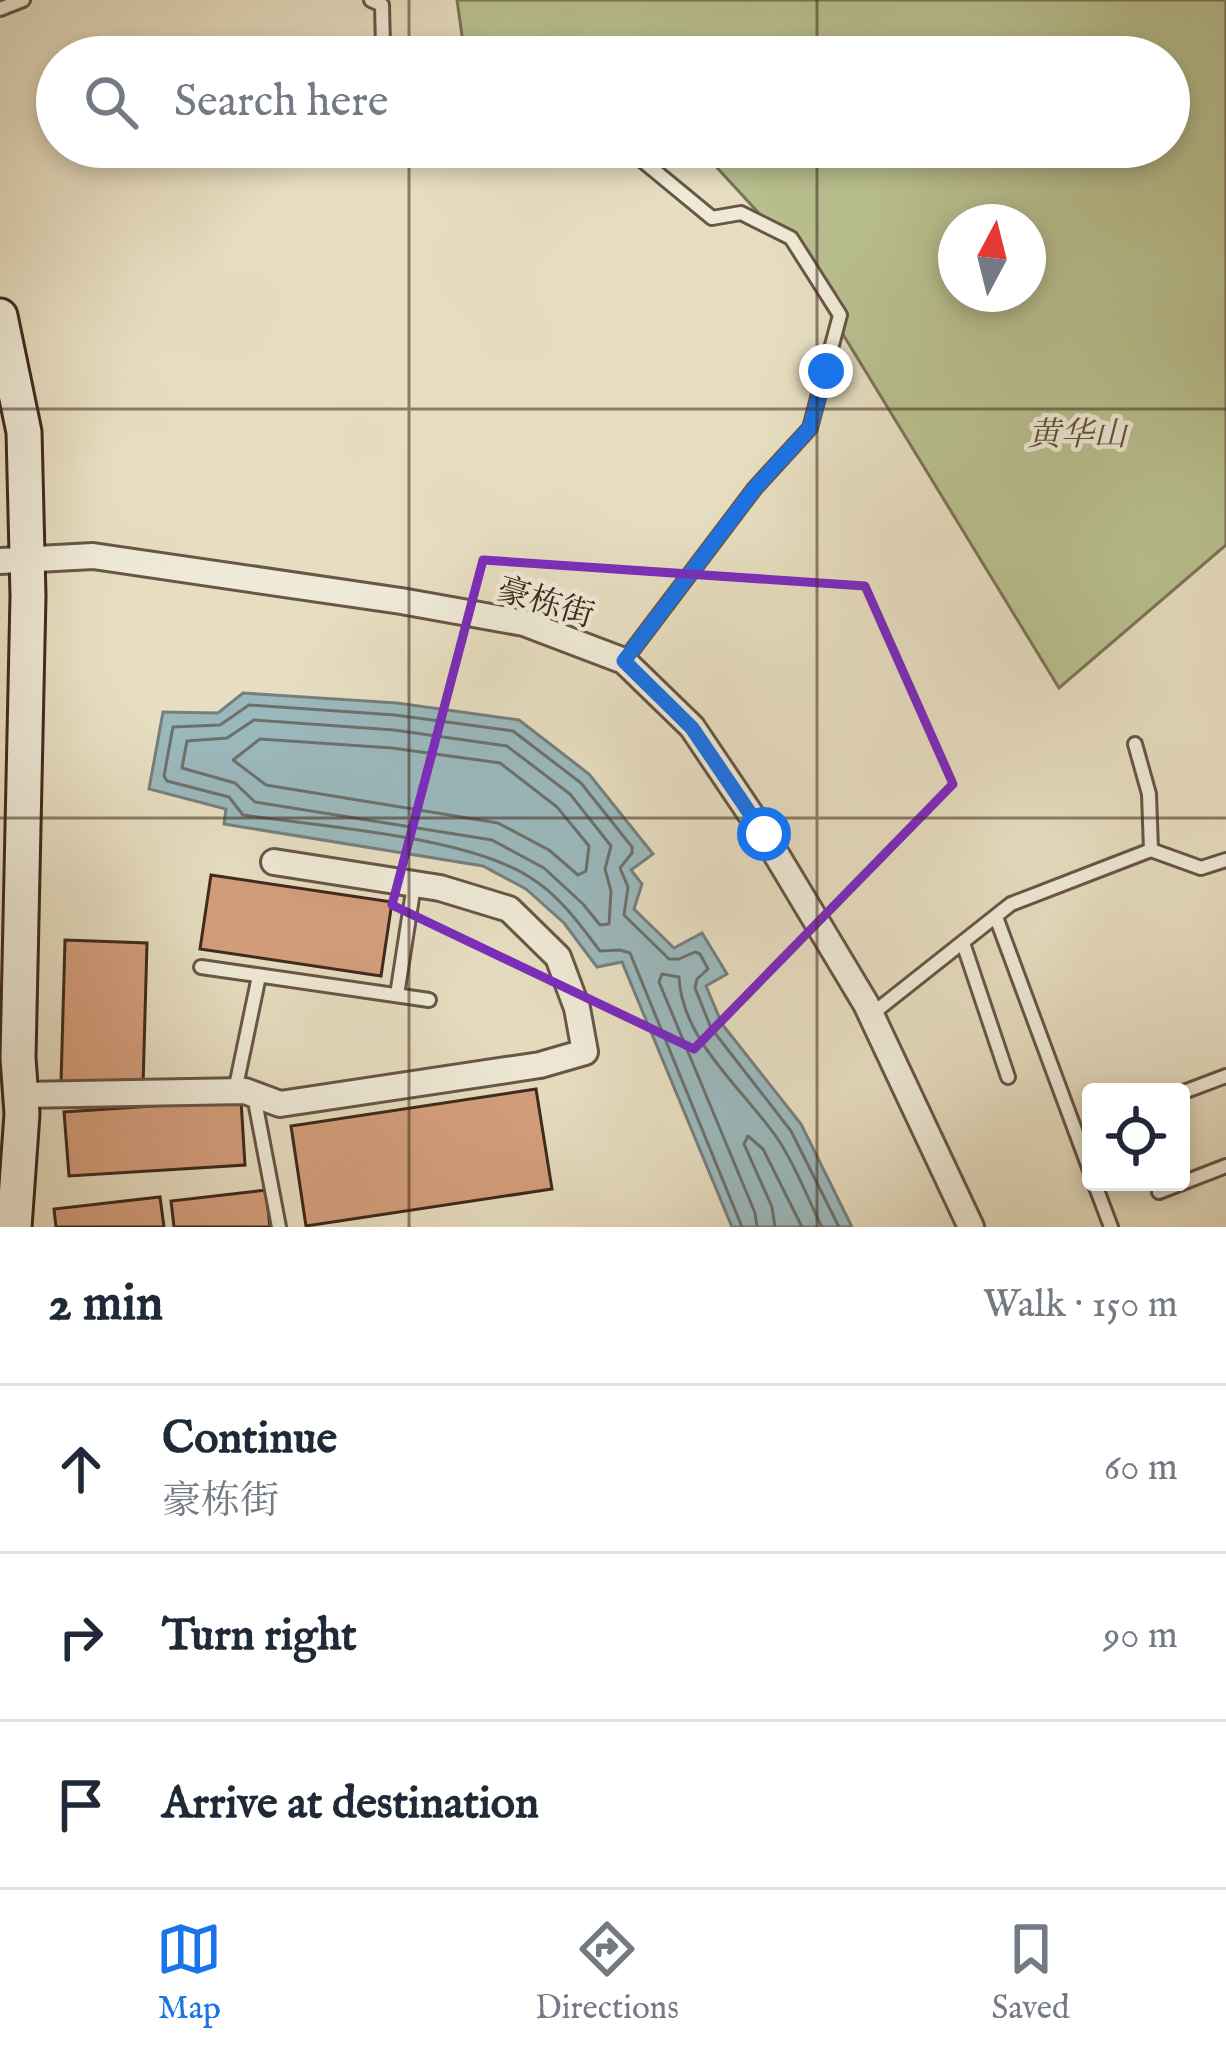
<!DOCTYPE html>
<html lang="en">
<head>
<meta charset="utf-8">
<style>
  body { margin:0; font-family:"IM FELL English","Noto Serif SC",serif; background:#f2f2f3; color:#1f2937 }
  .controls { position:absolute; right:36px; bottom:36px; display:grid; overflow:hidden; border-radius:12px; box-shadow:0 6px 18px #0003 }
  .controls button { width:108px; height:108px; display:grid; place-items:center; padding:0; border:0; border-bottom:3px solid #e0e1e3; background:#fff; color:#1f2937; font:60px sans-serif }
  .compass { position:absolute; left:938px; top:204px; width:108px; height:108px; border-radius:50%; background:#fff; box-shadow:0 6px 18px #0003; rotate:7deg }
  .stop { position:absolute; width:36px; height:36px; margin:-27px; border:9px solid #1a73e8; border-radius:50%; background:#fff }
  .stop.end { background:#1a73e8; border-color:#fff; box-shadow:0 3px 12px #0008 }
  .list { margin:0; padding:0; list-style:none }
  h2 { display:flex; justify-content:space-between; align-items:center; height:156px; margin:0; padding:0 48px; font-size:51px }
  h2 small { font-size:39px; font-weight:400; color:#747a83 }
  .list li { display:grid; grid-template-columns:78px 1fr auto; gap:36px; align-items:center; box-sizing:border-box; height:168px; padding:0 48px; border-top:3px solid #e0e1e3 }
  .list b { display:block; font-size:45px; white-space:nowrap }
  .list p { margin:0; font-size:39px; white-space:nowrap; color:#747a83 }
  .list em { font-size:39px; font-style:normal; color:#747a83 }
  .icon { flex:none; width:66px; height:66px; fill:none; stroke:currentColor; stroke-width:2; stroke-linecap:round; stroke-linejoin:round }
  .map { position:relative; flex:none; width:1226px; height:1227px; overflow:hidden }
  .search { position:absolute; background:#fff; box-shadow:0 6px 18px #0003; left:36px; right:36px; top:36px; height:132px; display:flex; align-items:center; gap:30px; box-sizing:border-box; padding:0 42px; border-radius:66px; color:#747a83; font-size:45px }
  .sheet { height:660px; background:#fff }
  nav { display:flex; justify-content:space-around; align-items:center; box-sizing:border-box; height:168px; border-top:3px solid #e0e1e3; background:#fff; font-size:33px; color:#747a83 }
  nav a { display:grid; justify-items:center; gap:6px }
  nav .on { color:#1a73e8 }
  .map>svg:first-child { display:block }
</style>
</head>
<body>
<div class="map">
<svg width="1226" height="1227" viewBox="0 0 1226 1227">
  <rect width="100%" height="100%" fill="#e7dec1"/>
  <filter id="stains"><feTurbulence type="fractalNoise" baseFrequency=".00167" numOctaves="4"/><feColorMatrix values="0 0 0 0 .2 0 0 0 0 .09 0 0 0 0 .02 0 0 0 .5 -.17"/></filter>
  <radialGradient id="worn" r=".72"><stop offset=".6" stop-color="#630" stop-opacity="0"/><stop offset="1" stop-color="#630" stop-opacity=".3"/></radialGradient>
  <!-- green -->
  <path fill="#b9c090" stroke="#7c7456" stroke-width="3" fill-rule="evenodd" d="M 457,0 L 1226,0 L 1226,545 L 1059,688 L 789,246 L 698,147 L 1169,147 L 1169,57 L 465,57 ZM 956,222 L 1028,222 L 1028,294 L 956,294 Z"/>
  <!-- water -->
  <path fill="#9bb9bd" stroke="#767f7d" stroke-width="3" d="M 243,693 L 397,703 L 519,720 L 589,774 L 653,854 L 631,870 L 642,884 L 634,909 L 674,948 L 702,933 L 727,974 L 706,986 L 722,1024 L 801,1124 L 852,1227 L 732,1227 L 622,962 L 597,967 L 564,923 L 526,889 L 483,866 L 224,824 L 226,809 L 149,789 L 163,712 L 218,713 Z"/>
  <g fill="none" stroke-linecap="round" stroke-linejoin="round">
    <!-- shore -->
    <g stroke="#6c716d" stroke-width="3">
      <path d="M 254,720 L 394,730 L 507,746 L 570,794 L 611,846 L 605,869 L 611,891 L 609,924 L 600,925 L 583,904 L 544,868 L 492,840 L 255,802 L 235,783 L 182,768 L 187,741 L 227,738 Z"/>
      <path d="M 260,739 L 392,748 L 500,763 L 557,807 L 589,846 L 586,871 L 578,875 L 549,850 L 498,823 L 266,785 L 233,760 Z"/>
      <path d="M 742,1227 L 630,953 L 620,950 L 600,951 C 580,925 560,896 531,878 C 467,836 322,827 243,815 L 229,797 L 167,781 L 164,776 L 173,727 L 220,725 L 249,705 L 395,715 L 513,731 L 581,783 L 632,847 L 632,853 L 620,868 L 628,887 L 624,915 L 669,959 L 679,959 L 695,952 L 700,954 L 708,969 L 697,979 L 695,988 L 711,1028 L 791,1131 L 839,1227"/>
      <path d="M 757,1227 L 755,1213 L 659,982 L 662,974 L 679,977 C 682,1040 741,1087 775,1135 C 794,1162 807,1197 822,1227"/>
      <path d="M 775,1227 L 772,1207 L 744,1144 L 748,1136 L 763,1149 L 802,1227"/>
    </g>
  </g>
  <!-- building -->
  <g fill="#d59f7d" stroke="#3e291d" stroke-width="3">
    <path d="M 211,875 L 392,902 L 381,976 L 200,949 Z"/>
    <path d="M 65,940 L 147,943 L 143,1086 L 61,1083 Z"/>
    <path d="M 536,1089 L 552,1189 L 306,1226 L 291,1126 Z"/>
    <path d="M 241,1100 L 245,1165 L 69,1176 L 64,1112 Z"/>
    <path d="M 266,1190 L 270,1227 L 174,1227 L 171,1201 Z"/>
    <path d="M 160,1197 L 164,1227 L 56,1227 L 54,1209 Z"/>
  </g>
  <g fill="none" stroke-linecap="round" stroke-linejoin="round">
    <!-- lane casing -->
    <g stroke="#685646" stroke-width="18">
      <g id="lane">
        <path d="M 371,0 L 382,5 L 383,46 L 404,57"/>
        <path d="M 0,9 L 23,0"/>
        <path d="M 624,661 L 755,488 L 810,428 L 840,315 L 791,238 L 741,213 L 712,218 L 626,147"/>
        <path d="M 1151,850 L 1201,868 L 1226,860"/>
        <path d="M 996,917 L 1091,1173"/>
        <path d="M 963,943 L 1008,1077"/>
        <path d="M 201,967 L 429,1000"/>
        <path d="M 397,995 L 414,885"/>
        <path d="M 872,1014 L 1011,904 L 1151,850 L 1149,794 L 1135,744"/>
        <path d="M 235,1091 L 259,976"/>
        <path d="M 1181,1093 L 1226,1076"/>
        <path d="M 254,1096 L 279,1227"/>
        <path d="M 1094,1182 L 1111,1227"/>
        <path d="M 1159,1192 L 1226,1166"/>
      </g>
    </g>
    <!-- street casing -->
    <g stroke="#685646" stroke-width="30">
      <g id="street">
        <path d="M 0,561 L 93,556 L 401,601 L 524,623 L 624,661 L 692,727 L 764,834 L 866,1004 L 971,1227"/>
        <path d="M 21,1095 L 245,1091 L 280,1104 L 540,1065 L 585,1052 L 577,1008 L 558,957 L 509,909 L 440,888 L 274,862"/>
      </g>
    </g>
    <!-- secondary casing -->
    <g stroke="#3e291d" stroke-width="39">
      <path id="secondary" d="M 0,316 L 24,432 L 28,596 L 18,1058 L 22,1114 L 14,1227"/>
    </g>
    <!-- lane -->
    <use href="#lane" stroke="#efead7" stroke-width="12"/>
    <!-- street -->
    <use href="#street" stroke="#efead7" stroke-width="24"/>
    <!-- secondary -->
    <use href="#secondary" stroke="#efead7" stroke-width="33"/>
  </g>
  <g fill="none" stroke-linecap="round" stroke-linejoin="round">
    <!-- route -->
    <path stroke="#1a73e8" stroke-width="15" d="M 764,834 L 692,728 L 624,661 L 755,488 L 810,428 L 826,371"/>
  </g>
  <!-- marked area -->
  <path fill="none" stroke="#7b2cbf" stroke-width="9" stroke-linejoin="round" d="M 483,560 L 865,586 L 953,784 L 694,1049 L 392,905 Z"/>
  <!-- grid -->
  <path fill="none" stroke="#3e291d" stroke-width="3" stroke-opacity="0.55" d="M 409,0 L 409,57M 817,0 L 817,57M 409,147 L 409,1227M 817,147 L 817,1227M 0,409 L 1226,409M 0,818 L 1226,818"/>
  <g text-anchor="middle" stroke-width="9" stroke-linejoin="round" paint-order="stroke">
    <!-- park labels -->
    <g font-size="33" font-style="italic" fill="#5d4f3a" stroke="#efead7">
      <text x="1077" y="445">黄华山</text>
    </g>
    <!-- street labels -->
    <g font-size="33" fill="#3e291d" stroke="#efead7">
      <text transform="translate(546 601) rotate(17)" y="12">豪栋街</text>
    </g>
  </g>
  <rect width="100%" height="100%" filter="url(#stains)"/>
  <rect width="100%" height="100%" fill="url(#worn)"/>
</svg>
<div class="controls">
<button><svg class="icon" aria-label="locate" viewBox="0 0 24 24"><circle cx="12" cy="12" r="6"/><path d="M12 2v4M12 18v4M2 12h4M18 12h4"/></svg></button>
</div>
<svg class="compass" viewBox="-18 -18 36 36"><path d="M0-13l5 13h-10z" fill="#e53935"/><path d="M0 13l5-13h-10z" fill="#747a83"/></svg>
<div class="stop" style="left:764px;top:834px"></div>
<div class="stop end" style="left:826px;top:371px"></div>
<div class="search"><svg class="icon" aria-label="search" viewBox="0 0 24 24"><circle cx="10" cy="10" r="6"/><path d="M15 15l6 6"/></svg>Search here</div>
</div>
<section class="sheet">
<h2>2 min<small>Walk · 150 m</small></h2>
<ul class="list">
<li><svg class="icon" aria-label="ahead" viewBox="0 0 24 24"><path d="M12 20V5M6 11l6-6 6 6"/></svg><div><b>Continue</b><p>豪栋街</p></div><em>60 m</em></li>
<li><svg class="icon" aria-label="right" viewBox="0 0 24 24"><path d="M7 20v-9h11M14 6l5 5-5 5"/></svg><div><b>Turn right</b></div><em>90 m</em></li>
<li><svg class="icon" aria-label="arrive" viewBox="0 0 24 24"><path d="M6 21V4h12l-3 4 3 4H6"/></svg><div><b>Arrive at destination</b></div></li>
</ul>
</section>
<nav>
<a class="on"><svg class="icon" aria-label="map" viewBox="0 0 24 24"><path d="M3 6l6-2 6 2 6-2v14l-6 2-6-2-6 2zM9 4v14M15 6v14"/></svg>Map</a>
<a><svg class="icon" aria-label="directions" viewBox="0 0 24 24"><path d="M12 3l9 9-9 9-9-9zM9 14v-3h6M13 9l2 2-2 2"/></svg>Directions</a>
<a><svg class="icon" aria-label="saved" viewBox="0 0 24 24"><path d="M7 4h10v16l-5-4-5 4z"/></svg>Saved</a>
</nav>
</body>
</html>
